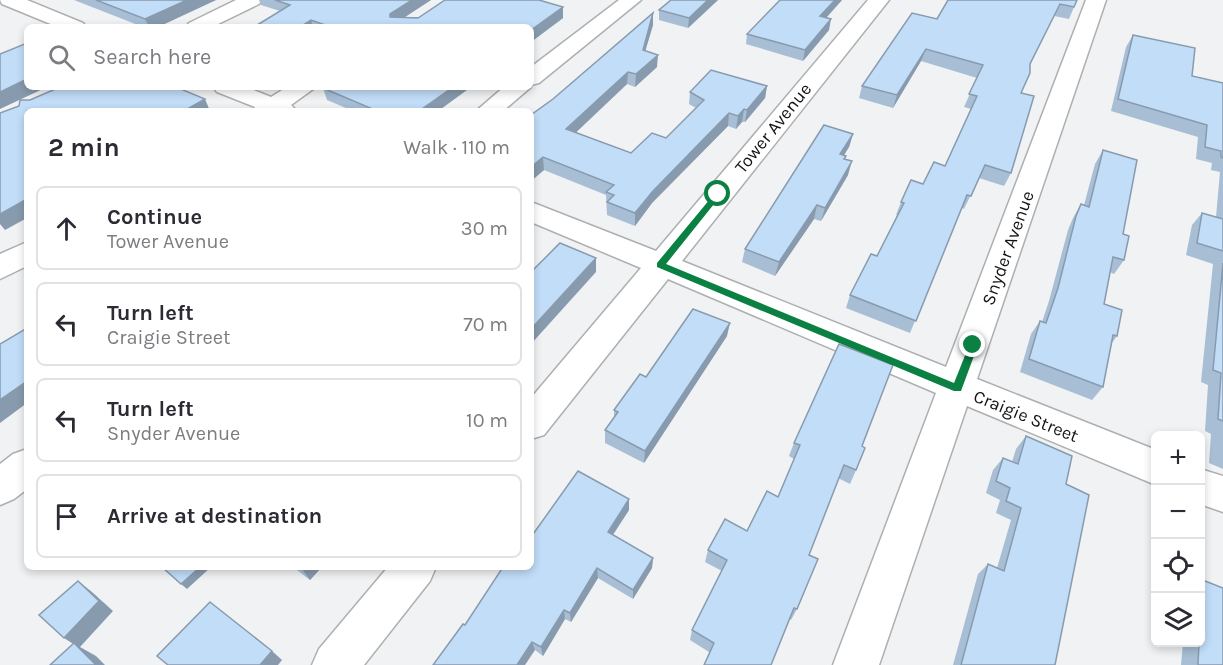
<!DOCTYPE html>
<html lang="en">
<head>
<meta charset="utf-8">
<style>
  body { margin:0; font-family:Karla,sans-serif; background:#f2f2f3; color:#2b2b33 }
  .controls { position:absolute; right:18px; bottom:18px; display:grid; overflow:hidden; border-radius:9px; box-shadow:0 3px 9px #0003 }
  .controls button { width:54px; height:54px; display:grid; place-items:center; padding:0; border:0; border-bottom:2px solid #e1e1e2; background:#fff; color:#2b2b33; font:30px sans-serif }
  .stop { position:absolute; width:18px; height:18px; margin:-14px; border:4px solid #0b8043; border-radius:50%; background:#fff }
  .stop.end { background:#0b8043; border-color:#fff; box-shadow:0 2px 6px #0008 }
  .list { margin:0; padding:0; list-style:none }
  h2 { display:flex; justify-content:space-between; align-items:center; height:78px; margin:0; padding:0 24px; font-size:26px }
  h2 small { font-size:20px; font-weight:400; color:#7c7c81 }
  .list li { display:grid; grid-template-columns:39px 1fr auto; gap:18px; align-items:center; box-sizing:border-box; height:84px; margin:0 12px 12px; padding:0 12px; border:2px solid #e1e1e2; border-radius:9px }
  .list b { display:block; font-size:22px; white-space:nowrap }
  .list p { margin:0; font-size:20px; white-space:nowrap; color:#7c7c81 }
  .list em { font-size:20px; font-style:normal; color:#7c7c81 }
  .icon { flex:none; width:33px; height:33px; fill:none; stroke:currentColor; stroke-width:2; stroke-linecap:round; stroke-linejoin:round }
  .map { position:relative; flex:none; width:1223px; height:665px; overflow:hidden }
  .search { position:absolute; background:#fff; box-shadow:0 3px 9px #0003; left:24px; top:24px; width:510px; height:66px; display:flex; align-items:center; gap:15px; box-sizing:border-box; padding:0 21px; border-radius:9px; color:#7c7c81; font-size:22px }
  .panel { position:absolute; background:#fff; box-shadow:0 3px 9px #0003; left:24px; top:108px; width:510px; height:462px; border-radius:9px }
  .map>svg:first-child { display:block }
</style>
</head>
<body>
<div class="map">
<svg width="1223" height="665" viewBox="0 0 1223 665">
  <rect width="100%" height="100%" fill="#f0f2f4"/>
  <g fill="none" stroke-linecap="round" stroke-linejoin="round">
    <!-- minor casing -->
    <g stroke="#adafb0" stroke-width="3">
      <g id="minor">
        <path d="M 0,0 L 27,0 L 83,23 L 86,27 L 58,27 L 2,4 Z"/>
        <path d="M 236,0 L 262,0 L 259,4 L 212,27 L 186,27 L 189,23 Z"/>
        <path d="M 619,0 L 641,0 L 539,83 L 531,85 L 531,67 Z"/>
        <path d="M 868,0 L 889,0 L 682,261 L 946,367 L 1086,0 L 1106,0 L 977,379 L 1156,450 L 1156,485 L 967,406 L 879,665 L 833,665 L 936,393 L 668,279 L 544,435 L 531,439 L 531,398 L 641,268 L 531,222 L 531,202 L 656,251 Z"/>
        <path d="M 213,87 L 246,87 L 271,97 L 287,87 L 316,87 L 291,105 L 297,111 L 252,111 L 255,107 L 217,92 Z"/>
        <path d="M 504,87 L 531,87 L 503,111 L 476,111 Z"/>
        <path d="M 27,242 L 27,266 L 0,279 L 0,254 Z"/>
        <path d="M 27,449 L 27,489 L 14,499 L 0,505 L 0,464 L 13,454 Z"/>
        <path d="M 1200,469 L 1223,476 L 1223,512 L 1200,504 Z"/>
        <path d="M 388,567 L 436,567 L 430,581 L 364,665 L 312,665 L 319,649 Z"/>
      </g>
    </g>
    <!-- minor -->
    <use href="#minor" fill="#fff" fill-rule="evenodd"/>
  </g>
  <!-- wall -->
  <g fill="#a7bed5">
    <path d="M 74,0 L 216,0 L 158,27 L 143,27 Z"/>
    <path d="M 259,0 L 431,0 L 404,17 L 563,18 L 531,42 L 531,27 L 254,27 L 280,11 L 261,5 Z"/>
    <path d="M 671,0 L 718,0 L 688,28 L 659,20 L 659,10 Z"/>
    <path d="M 842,0 L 826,18 L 829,30 L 803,61 L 746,44 L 747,34 Z"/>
    <path d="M 1077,0 L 1069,19 L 1054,16 L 1030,65 L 1021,93 L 1011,173 L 1004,186 L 979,178 L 964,209 L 962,208 L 910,333 L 846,308 L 850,295 L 877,256 L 897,215 L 896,215 L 901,202 L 945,166 L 971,109 L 964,107 L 977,78 L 921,61 L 893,108 L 859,98 L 862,86 L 937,19 Z"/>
    <path d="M 653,13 L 653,25 L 645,51 L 657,67 L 635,87 L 627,84 L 576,132 L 631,153 L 666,138 L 696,108 L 689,104 L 690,92 L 767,86 L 765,98 L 745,122 L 742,122 L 736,129 L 728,126 L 652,203 L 635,226 L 607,215 L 606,195 L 544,170 L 531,181 L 531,115 L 553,99 Z"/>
    <path d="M 1133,35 L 1192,76 L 1223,83 L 1223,469 L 1209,463 L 1211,434 L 1205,431 L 1208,385 L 1201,382 L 1213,264 L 1186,255 L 1192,225 L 1202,213 L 1216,217 L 1220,172 L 1211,170 L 1212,163 L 1196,159 L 1198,137 L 1111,111 L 1126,47 Z"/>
    <path d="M 324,87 L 471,87 L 438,111 L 353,111 L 327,100 L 323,88 Z"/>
    <path d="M 853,134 L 849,147 L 844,155 L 846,156 L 845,159 L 848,175 L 821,221 L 814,219 L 775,276 L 742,262 L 745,249 Z"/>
    <path d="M 1103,150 L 1123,234 L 1124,260 L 1114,274 L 1110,272 L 1104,304 L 1117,336 L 1112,343 L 1103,387 L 1092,400 L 1020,372 L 1031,334 L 1040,321 L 1042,322 L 1049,301 L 1068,230 L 1073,218 L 1081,204 L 1084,205 L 1095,164 Z"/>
    <path d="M 727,336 L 644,463 L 605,443 L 605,430 L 614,417 L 614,410 L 646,377 Z"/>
    <path d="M 1026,436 L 1066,484 L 1055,665 L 953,665 L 978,574 L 988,564 L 997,568 L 1011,520 L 996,513 L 1000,500 L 986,493 L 993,470 L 1003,458 L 1012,462 L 1016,449 Z"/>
    <path d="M 794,443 L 862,446 L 856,470 L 850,484 L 838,478 L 809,555 L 797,609 L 791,620 L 790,619 L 709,652 L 690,640 L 692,630 L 722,571 L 705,562 L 708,550 L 747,531 L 778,497 L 794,459 L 789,456 Z"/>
    <path d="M 629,510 L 613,535 L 653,558 L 652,568 L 633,599 L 598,578 L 571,622 L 565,619 L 543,656 L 535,650 L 465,625 Z"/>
    <path d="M 293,567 L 322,567 L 310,580 Z"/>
    <path d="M 1200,579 L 1223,665 L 1181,665 L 1183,642 L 1200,642 Z"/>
  </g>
  <!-- shaded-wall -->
  <g fill="#889bae">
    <path d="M 187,0 L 216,0 L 158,27 L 149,27 L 145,19 Z"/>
    <path d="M 412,0 L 431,0 L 393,25 L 390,17 L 390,14 Z"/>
    <path d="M 708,0 L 718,0 L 688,28 L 689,18 Z"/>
    <path d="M 835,0 L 842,0 L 818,27 L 820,16 Z"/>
    <path d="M 563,7 L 563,18 L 531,42 L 531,30 Z"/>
    <path d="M 653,13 L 653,25 L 642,62 L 643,50 Z"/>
    <path d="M 831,19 L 829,30 L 803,61 L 805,50 Z"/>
    <path d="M 311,20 L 313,27 L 300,27 Z"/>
    <path d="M 926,49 L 921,61 L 893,108 L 897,95 Z"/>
    <path d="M 658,55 L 657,67 L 635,87 L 636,74 Z"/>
    <path d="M 628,72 L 627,84 L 567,141 L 566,129 Z"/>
    <path d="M 27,79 L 27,87 L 47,87 L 0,109 L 0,92 Z"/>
    <path d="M 767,86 L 765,98 L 745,122 L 747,110 Z"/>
    <path d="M 453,87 L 471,87 L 438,111 L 419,111 Z"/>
    <path d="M 205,99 L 210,111 L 184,111 Z"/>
    <path d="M 744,109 L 742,122 L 736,129 L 738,116 Z"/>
    <path d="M 729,113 L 728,126 L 652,203 L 635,226 L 635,213 L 653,191 Z"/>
    <path d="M 853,134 L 849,147 L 836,168 L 840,154 Z"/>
    <path d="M 543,157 L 544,170 L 531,181 L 531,167 Z"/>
    <path d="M 852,161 L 848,175 L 821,221 L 825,208 Z"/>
    <path d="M 27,199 L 27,218 L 5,230 L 0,224 L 0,214 Z"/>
    <path d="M 817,205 L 814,219 L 775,276 L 779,262 Z"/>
    <path d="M 596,258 L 596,272 L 531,344 L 531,329 Z"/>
    <path d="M 730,323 L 727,336 L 644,463 L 645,451 Z"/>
    <path d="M 27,381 L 27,403 L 0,423 L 0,400 Z"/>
    <path d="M 629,499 L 629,510 L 608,542 L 608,532 Z"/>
    <path d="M 653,558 L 652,568 L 633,599 L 633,590 Z"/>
    <path d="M 200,567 L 211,567 L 187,589 L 181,584 Z"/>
    <path d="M 304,567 L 322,567 L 310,580 L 302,569 Z"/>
    <path d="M 597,568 L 598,578 L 571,622 L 570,613 Z"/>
    <path d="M 78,581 L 92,592 L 113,611 L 80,647 L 96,656 L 105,665 L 96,665 L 78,647 L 64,638 Z"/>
    <path d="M 564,610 L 565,619 L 543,656 L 541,647 Z"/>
    <path d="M 532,642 L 535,650 L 525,665 L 517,665 Z"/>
    <path d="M 272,651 L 282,660 L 278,665 L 260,665 Z"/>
  </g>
  <!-- building -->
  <g fill="#c2ddf8" stroke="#889bae" stroke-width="1.5">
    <path d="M 96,0 L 187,0 L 145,19 Z"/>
    <path d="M 275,0 L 412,0 L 390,14 L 390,17 L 418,18 L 445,0 L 539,0 L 563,7 L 531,30 L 531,27 L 331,27 L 311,20 L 300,27 L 254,27 L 290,5 Z"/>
    <path d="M 671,0 L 708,0 L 689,18 L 659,10 Z"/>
    <path d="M 780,0 L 835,0 L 820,16 L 831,19 L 805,50 L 747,34 Z"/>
    <path d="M 948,0 L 1077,0 L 1074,7 L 1060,4 L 1030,64 L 1030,73 L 1021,93 L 1034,96 L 1011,173 L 985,165 L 971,196 L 967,195 L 916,321 L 850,295 L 871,254 L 877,256 L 904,203 L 901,202 L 911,180 L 923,184 L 934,162 L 945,166 L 977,96 L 969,94 L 983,65 L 926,49 L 897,95 L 862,86 L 912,13 L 937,19 Z"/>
    <path d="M 653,13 L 643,50 L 658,55 L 636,74 L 628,72 L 566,129 L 631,153 L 652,133 L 666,138 L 704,100 L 690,92 L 711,70 L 767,86 L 747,110 L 744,109 L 738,116 L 729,113 L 653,191 L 635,213 L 607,202 L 614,195 L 606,192 L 614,185 L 543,157 L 531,167 L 531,115 L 553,99 Z"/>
    <path d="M 1133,35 L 1195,48 L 1192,76 L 1223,83 L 1223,158 L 1221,157 L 1221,151 L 1205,147 L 1207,125 L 1118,99 Z"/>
    <path d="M 27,43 L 27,79 L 0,92 L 0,54 Z"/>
    <path d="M 60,87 L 176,87 L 205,99 L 184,111 L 27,111 L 27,199 L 0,214 L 0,113 L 19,106 L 20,100 L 30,100 Z"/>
    <path d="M 324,87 L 453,87 L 419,111 L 377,111 L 323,88 Z"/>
    <path d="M 824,125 L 853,134 L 840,154 L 846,156 L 844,159 L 852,161 L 825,208 L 817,205 L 779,262 L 745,249 Z"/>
    <path d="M 1103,150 L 1137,160 L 1123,234 L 1129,236 L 1124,260 L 1113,257 L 1104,304 L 1122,310 L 1117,336 L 1113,335 L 1103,387 L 1029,359 L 1040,321 L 1046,323 L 1058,288 L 1076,216 L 1081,204 L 1089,207 Z"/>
    <path d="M 1202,213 L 1223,219 L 1223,251 L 1197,243 Z"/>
    <path d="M 560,243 L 596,258 L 531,329 L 531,272 Z"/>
    <path d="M 1223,263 L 1223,421 L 1218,419 L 1221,373 L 1213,370 Z"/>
    <path d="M 693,309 L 730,323 L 645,451 L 605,430 L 618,412 L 614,410 L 640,374 L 646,377 Z"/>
    <path d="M 27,328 L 27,381 L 0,400 L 0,344 Z"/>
    <path d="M 839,344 L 893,365 L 862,446 L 865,448 L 856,470 L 844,465 L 809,555 L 818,559 L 797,609 L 794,608 L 771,665 L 704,665 L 714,643 L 692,630 L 727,560 L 708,550 L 725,519 L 747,531 L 767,491 L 778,497 L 800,445 L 794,443 Z"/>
    <path d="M 1026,436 L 1072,456 L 1066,484 L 1089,495 L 1055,665 L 961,665 L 988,564 L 1004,571 L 1021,508 L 1006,501 L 1010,488 L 996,481 L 1003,458 L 1018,464 Z"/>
    <path d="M 578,471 L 629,499 L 608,532 L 653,558 L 633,590 L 597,568 L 570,613 L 564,610 L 541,647 L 532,642 L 517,665 L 433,665 L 463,624 L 465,625 L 503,567 L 531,567 L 531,537 Z"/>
    <path d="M 162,567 L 200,567 L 181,584 Z"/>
    <path d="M 1200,579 L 1223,588 L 1223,665 L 1198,665 L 1199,642 L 1200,642 L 1202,607 L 1200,606 Z"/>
    <path d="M 78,581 L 99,601 L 64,638 L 39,615 Z"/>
    <path d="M 210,602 L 272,651 L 260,665 L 168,665 L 157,656 Z"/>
    <path d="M 74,643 L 96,665 L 50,665 Z"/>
  </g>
  <!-- route -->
  <path fill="#0b8043" d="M 715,193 L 722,194 L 666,264 L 954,383 L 970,343 L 977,343 L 978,345 L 961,391 L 954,391 L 657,267 L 657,263 Z"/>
  <g text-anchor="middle" stroke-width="4.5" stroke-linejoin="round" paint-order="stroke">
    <!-- street labels -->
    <g font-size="18" fill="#131314" stroke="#fff">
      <text transform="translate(773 128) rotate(-51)" y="6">Tower Avenue</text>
      <text transform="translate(1008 248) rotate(-70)" y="6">Snyder Avenue</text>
      <text transform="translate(1026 416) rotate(22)" y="6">Craigie Street</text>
    </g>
  </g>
</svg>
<div class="controls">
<button>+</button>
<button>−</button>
<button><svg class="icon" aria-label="locate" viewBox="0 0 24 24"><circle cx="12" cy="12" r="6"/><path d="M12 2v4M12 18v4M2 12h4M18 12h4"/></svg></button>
<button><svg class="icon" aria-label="layers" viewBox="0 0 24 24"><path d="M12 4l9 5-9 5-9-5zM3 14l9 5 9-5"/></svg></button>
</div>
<div class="stop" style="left:718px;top:194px"></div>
<div class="stop end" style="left:973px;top:345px"></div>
<div class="search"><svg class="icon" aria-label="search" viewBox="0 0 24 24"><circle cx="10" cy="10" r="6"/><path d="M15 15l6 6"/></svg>Search here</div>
<section class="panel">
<h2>2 min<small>Walk · 110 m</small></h2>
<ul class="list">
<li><svg class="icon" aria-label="ahead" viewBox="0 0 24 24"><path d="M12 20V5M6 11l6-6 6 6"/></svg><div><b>Continue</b><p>Tower Avenue</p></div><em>30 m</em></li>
<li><svg class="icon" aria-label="left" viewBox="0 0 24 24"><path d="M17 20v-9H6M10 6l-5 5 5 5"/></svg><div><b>Turn left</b><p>Craigie Street</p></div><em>70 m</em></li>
<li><svg class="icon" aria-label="left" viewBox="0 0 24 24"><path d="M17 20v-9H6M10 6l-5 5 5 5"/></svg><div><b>Turn left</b><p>Snyder Avenue</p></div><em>10 m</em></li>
<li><svg class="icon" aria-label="arrive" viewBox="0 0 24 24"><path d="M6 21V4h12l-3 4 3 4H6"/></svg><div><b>Arrive at destination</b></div></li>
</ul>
</section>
</div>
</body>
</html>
